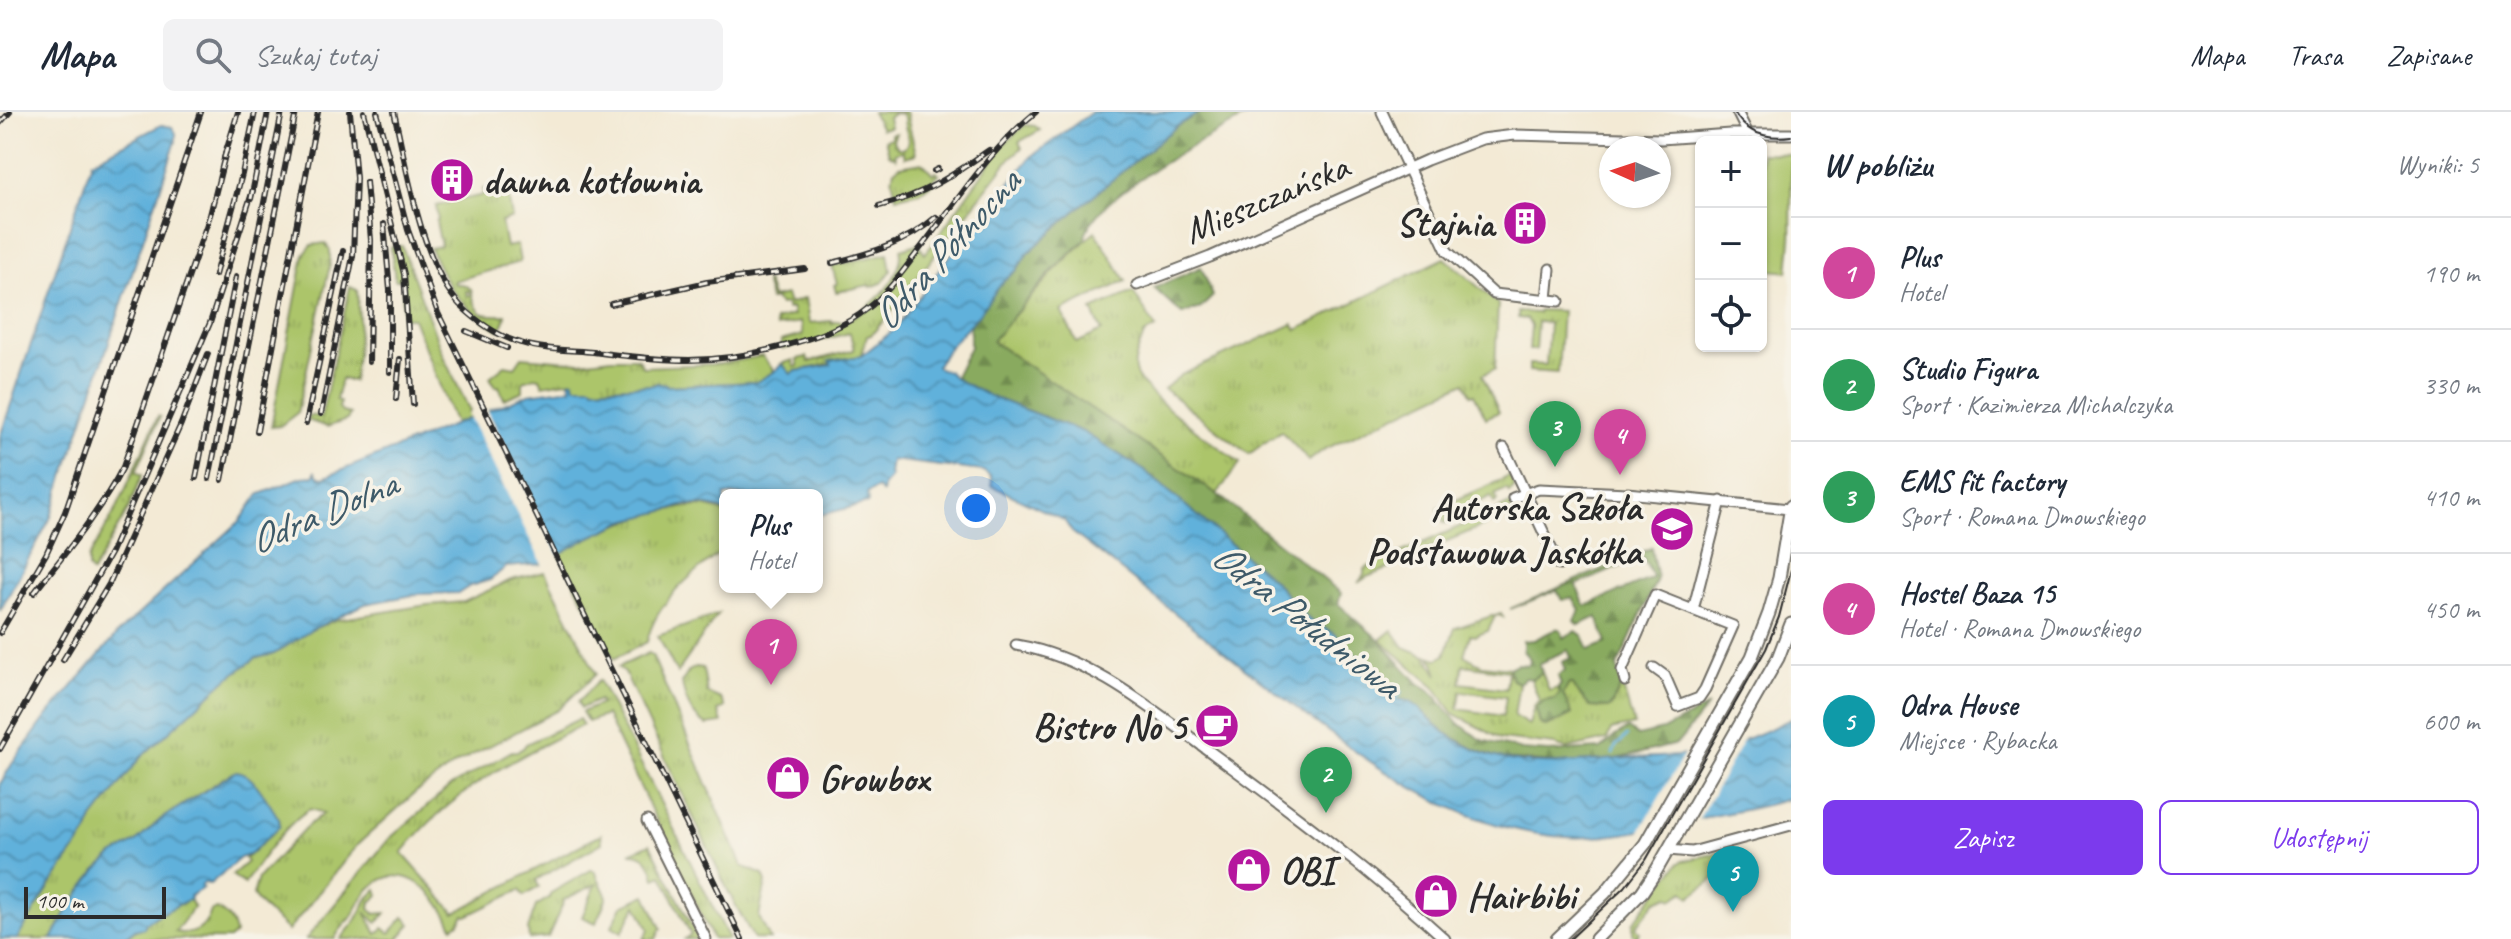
<!DOCTYPE html>
<html lang="pl">
<head>
<meta charset="utf-8">
<style>
  body { margin:0; font-family:Caveat,sans-serif; background:#f2f2f3; color:#1f2937 }
  .controls { position:absolute; right:24px; top:24px; display:grid; overflow:hidden; border-radius:12px; box-shadow:0 2px 6px #0004 }
  .controls button { width:72px; height:72px; display:grid; place-items:center; padding:0; border:0; border-bottom:2px solid #e0e1e3; background:#fff; color:#1f2937; font:40px sans-serif }
  .compass { position:absolute; left:1599px; top:24px; width:72px; height:72px; border-radius:50%; background:#fff; box-shadow:0 2px 6px #0004; rotate:273deg }
  .scale { position:absolute; left:24px; bottom:20px; width:142px; box-sizing:border-box; padding-left:8px; border:4px solid #2b2b2b; border-top:0; font-size:22px; line-height:28px; white-space:nowrap; color:#2b2b2b; -webkit-text-stroke:6px #f7f3e8; paint-order:stroke }
  .you { position:absolute; left:976px; top:396px; width:28px; height:28px; margin:-20px; border:6px solid #fff; border-radius:50%; background:#1a73e8; box-shadow:0 0 0 12px #1a73e833 }
  .badge { display:grid; place-items:center; width:52px; height:52px; border-radius:50%; background:#7c3aed; color:#fff; font-size:26px; font-weight:700 }
  .pin { position:absolute; translate:-50% -66px; filter:drop-shadow(0 2px 4px #0008) }
  .pin::after { content:''; position:absolute; top:42px; width:28px; height:24px; background:inherit; clip-path:polygon(0 0,100% 0,50% 100%) }
  .popup { position:absolute; left:719px; top:377px; width:104px; height:104px; box-sizing:border-box; display:grid; place-content:center; border-radius:12px; background:#fff; filter:drop-shadow(0 2px 6px #0005); font-size:26px; white-space:nowrap; color:#747a83 }
  .popup b { font-size:30px; color:#1f2937 }
  .popup::after { content:''; position:absolute; left:50%; top:100%; margin-left:-16px; border:16px solid transparent; border-top-color:#fff }
  .list { margin:0; padding:0; list-style:none }
  h2 { display:flex; justify-content:space-between; align-items:center; height:104px; margin:0; padding:0 32px; font-size:34px }
  h2 small { font-size:26px; font-weight:400; color:#747a83 }
  .list li { display:grid; grid-template-columns:52px 1fr auto; gap:24px; align-items:center; box-sizing:border-box; height:112px; padding:0 32px; border-top:2px solid #e0e1e3 }
  .list b { display:block; font-size:30px; white-space:nowrap }
  .list p { margin:0; font-size:26px; white-space:nowrap; color:#747a83 }
  .list em { font-size:26px; font-style:normal; color:#747a83 }
  .actions { display:flex; gap:16px; padding:24px 32px }
  .actions a { flex:1; padding:18px 0; border:2px solid #7c3aed; border-radius:12px; text-align:center; font-size:28px; color:#7c3aed }
  .actions .main { background:#7c3aed; color:#fff }
  .icon { flex:none; width:44px; height:44px; fill:none; stroke:currentColor; stroke-width:2; stroke-linecap:round; stroke-linejoin:round }
  .map { position:relative; flex:none; width:1791px; height:827px; overflow:hidden }
  header { display:flex; align-items:center; gap:48px; box-sizing:border-box; height:112px; padding:0 40px; background:#fff; border-bottom:2px solid #e0e1e3 }
  header strong { font-size:38px }
  nav { display:flex; gap:44px; margin-inline-start:auto; font-size:28px }
  .search { width:560px; height:72px; background:#f2f2f3; display:flex; align-items:center; gap:20px; box-sizing:border-box; padding:0 28px; border-radius:12px; color:#747a83; font-size:30px }
  main { display:flex }
  aside { flex:1; background:#fff }
  .map>svg:first-child { display:block }
</style>
</head>
<body>
<header>
<strong>Mapa</strong>
<div class="search"><svg class="icon" aria-label="search" viewBox="0 0 24 24"><circle cx="10" cy="10" r="6"/><path d="M15 15l6 6"/></svg>Szukaj tutaj</div>
<nav><a>Mapa</a><a>Trasa</a><a>Zapisane</a></nav>
</header>
<main>
<div class="map">
<svg width="1791" height="827" viewBox="0 0 1791 827">
  <defs>
    <pattern id="grass-tufts" width="24" height="20" patternUnits="userSpaceOnUse" patternTransform="scale(2)"><rect width="24" height="20" fill="#acc56b"/><path d="M3 7l-1-3M5 7V3M7 7l1-3M15 17l-1-3M17 17v-4M19 17l1-3" fill="none" stroke="#94a95d"/></pattern>
    <pattern id="forest-firs" width="22" height="20" patternUnits="userSpaceOnUse" patternTransform="scale(2)"><rect width="22" height="20" fill="#89aa5f"/><path d="M5 1l3.5 6h-7zM16 11l3.5 6h-7z" fill="#708b4f"/></pattern>
    <pattern id="water-waves" width="16" height="10" patternUnits="userSpaceOnUse" patternTransform="scale(2)"><rect width="16" height="10" fill="#60b1db"/><path d="M0 5q4-4 8 0t8 0" fill="none" stroke="#4f90b2"/></pattern>
  </defs>
  <rect width="100%" height="100%" fill="#f7f3e8"/>
  <filter id="ink" filterUnits="userSpaceOnUse"><feTurbulence type="fractalNoise" baseFrequency=".0125" numOctaves="2"/><feDisplacementMap in="SourceGraphic" scale="16" xChannelSelector="R" yChannelSelector="G"/><feConvolveMatrix kernelMatrix="1 2 1 2 8 2 1 2 1" color-interpolation-filters="sRGB"/></filter>
  <filter id="wash" filterUnits="userSpaceOnUse"><feTurbulence type="fractalNoise" baseFrequency=".006" numOctaves="4" result="noise"/><feDisplacementMap in="SourceGraphic" scale="32" xChannelSelector="R" yChannelSelector="G"/><feGaussianBlur stdDeviation="1.8" result="paint"/><feColorMatrix in="noise" values="0 0 0 0 0 0 0 0 0 0 0 0 0 0 0 0 0 1.4 0 .05"/><feComposite in="paint" operator="in"/></filter>
  <g filter="url(#wash)">
    <rect width="100%" height="100%" fill="#f3ead5"/>
    <!-- grass -->
    <g fill="url(#grass-tufts)" stroke="#6c784b" stroke-width="2" fill-rule="evenodd">
      <path d="M 872,0 L 906,0 L 916,42 L 905,45 L 903,39 L 895,41 L 896,46 L 889,42 L 885,28 L 891,26 L 891,22 L 896,21 L 893,28 L 898,36 L 904,36 L 908,31 C 910,25 904,17 904,7 L 901,2 L 894,1 L 888,6 L 890,15 L 881,17 Z"/>
      <path d="M 1025,13 L 1035,14 L 1040,18 L 1019,30 L 1022,36 L 1011,45 L 887,205 L 871,223 L 867,224 L 861,244 L 830,249 L 831,252 L 796,259 L 791,262 L 781,252 L 793,248 L 794,255 L 798,254 L 797,247 L 807,245 L 809,250 L 854,238 L 850,221 L 783,237 L 781,229 L 803,223 L 800,210 L 776,215 L 775,208 L 793,203 L 791,196 L 787,197 L 786,192 L 780,193 L 775,187 L 770,188 L 765,170 L 767,170 L 772,186 L 786,183 L 789,192 L 805,186 L 809,211 L 831,209 L 833,213 L 833,210 L 840,209 L 842,211 C 868,198 903,170 901,137 L 918,132 L 925,142 L 1003,33 Z"/>
      <path d="M 922,50 L 933,62 L 936,60 L 939,62 L 932,68 L 934,70 L 920,80 L 896,85 L 892,66 L 894,58 L 900,54 Z"/>
      <path d="M 504,74 L 507,76 L 512,106 L 501,110 L 506,135 L 517,133 L 520,150 L 454,169 L 455,172 L 462,172 L 471,177 L 472,180 L 466,179 L 467,184 L 472,182 C 478,207 486,203 506,203 L 504,211 L 499,218 C 463,196 446,176 430,136 L 441,134 L 436,109 L 438,108 L 436,94 L 483,83 L 483,77 Z"/>
      <path d="M 1095,119 L 1126,169 L 1061,199 L 1077,231 L 1102,219 L 1092,198 L 1133,180 L 1156,216 L 1144,222 C 1140,234 1133,247 1135,259 C 1139,281 1220,335 1240,351 L 1217,382 L 991,229 L 1053,160 Z"/>
      <path d="M 325,131 L 330,138 L 330,153 L 297,301 L 280,314 L 271,315 L 304,143 L 312,133 Z"/>
      <path d="M 402,134 L 444,246 L 470,299 L 468,300 L 470,306 L 455,312 L 413,206 L 403,206 L 402,168 L 395,168 L 391,135 Z"/>
      <path d="M 888,141 L 891,159 L 882,171 L 871,175 L 869,173 L 836,180 L 834,173 L 837,172 L 832,154 Z"/>
      <path d="M 1445,146 L 1498,192 L 1495,257 L 1482,263 L 1499,300 L 1486,306 L 1474,282 L 1471,283 L 1465,270 L 1323,338 L 1309,349 L 1281,319 L 1249,342 L 1164,277 L 1181,263 L 1293,212 L 1297,218 Z"/>
      <path d="M 350,175 L 357,178 L 359,205 L 357,244 L 353,269 L 341,267 L 336,288 L 340,290 L 339,296 L 342,300 L 350,302 L 347,308 L 327,315 L 307,308 L 309,303 L 321,305 Z"/>
      <path d="M 1539,198 L 1562,199 L 1558,261 L 1529,259 L 1529,252 L 1546,253 L 1549,211 L 1537,210 L 1535,238 L 1529,238 L 1531,214 L 1527,207 L 1518,206 L 1518,200 L 1538,201 Z"/>
      <path d="M 762,244 L 774,259 L 757,270 L 666,274 L 657,271 L 653,273 L 592,276 L 591,274 L 575,274 L 573,268 L 543,273 L 540,266 L 535,265 L 523,269 L 523,279 L 504,287 L 499,274 L 495,275 L 490,265 L 505,253 L 515,255 L 522,245 L 580,250 L 612,246 L 637,246 L 637,249 L 640,248 L 642,255 L 720,252 Z"/>
      <path d="M 158,304 L 160,305 L 136,360 L 142,363 L 129,396 L 92,461 L 88,456 L 88,447 L 118,394 Z"/>
      <path d="M 1510,364 L 1515,375 L 1509,381 L 1507,377 L 1495,382 L 1497,389 L 1494,391 L 1491,384 L 1479,390 L 1481,397 L 1478,398 L 1475,391 L 1462,397 L 1465,404 L 1462,405 L 1459,399 L 1446,404 L 1448,411 L 1444,411 L 1438,396 Z"/>
      <path d="M 1517,389 L 1520,395 L 1508,399 L 1507,404 L 1418,441 L 1412,447 L 1410,446 L 1398,451 L 1398,453 L 1367,465 L 1358,471 L 1364,463 L 1364,457 Z"/>
      <path d="M 703,394 L 719,398 L 725,403 L 725,437 C 694,460 655,490 647,530 L 614,547 L 559,442 C 603,416 651,396 703,394 Z"/>
      <path d="M 545,460 L 596,562 L 558,598 L 457,651 L 416,680 L 358,732 L 288,819 C 277,806 261,798 253,783 L 258,766 L 305,716 L 324,701 L 310,697 C 288,709 258,751 244,772 L 232,763 L 247,750 L 245,747 L 280,714 L 279,707 L 251,667 L 225,665 L 161,707 L 136,730 L 113,743 L 96,759 L 70,794 L 52,827 L 17,827 L 51,772 L 87,721 L 93,707 L 141,645 L 227,567 L 256,546 L 274,542 L 313,517 L 335,508 L 427,493 L 464,490 L 511,468 Z"/>
      <path d="M 1501,501 L 1503,505 L 1499,503 L 1495,504 L 1488,519 L 1475,524 L 1470,523 L 1464,543 L 1482,553 L 1509,556 L 1512,568 L 1519,571 L 1514,604 L 1529,613 L 1534,594 L 1539,588 L 1531,567 L 1542,560 L 1549,579 L 1558,576 L 1560,581 L 1555,587 L 1543,589 L 1536,596 L 1540,612 L 1547,615 L 1572,602 L 1562,582 L 1569,572 L 1572,572 L 1590,595 L 1610,596 L 1622,573 L 1634,613 L 1611,618 L 1607,628 L 1567,637 L 1555,633 L 1501,627 L 1454,602 L 1434,574 L 1380,528 L 1392,518 L 1404,535 L 1426,544 L 1438,563 L 1434,550 L 1429,544 L 1438,547 L 1445,543 L 1455,516 ZM 1463,553 L 1508,559 L 1506,577 L 1460,571 ZM 1461,579 L 1506,585 L 1503,604 L 1458,597 Z"/>
      <path d="M 718,502 L 677,561 L 658,524 Z"/>
      <path d="M 649,541 L 652,543 L 742,754 L 763,763 L 766,770 L 759,805 L 770,827 L 754,827 L 729,781 L 625,561 L 618,555 Z"/>
      <path d="M 696,555 L 703,556 L 707,581 L 721,587 L 725,595 L 718,599 L 722,611 L 707,613 C 691,605 684,586 682,570 L 689,559 Z"/>
      <path d="M 599,568 L 729,827 L 713,827 L 606,603 L 588,610 L 582,600 L 601,592 L 599,588 L 581,596 L 578,590 Z"/>
      <path d="M 579,607 L 583,613 C 514,646 450,680 402,741 L 455,801 L 601,722 L 602,731 L 536,768 L 539,775 L 524,784 L 520,778 L 467,804 L 464,803 L 459,811 L 453,815 C 440,785 405,745 371,775 C 361,784 358,796 350,807 C 344,814 338,818 335,827 L 306,827 L 389,727 L 451,674 L 512,639 C 519,640 523,638 526,632 Z"/>
      <path d="M 650,732 L 699,827 L 685,827 L 691,823 L 662,763 L 655,766 C 652,752 646,740 630,741 Z"/>
      <path d="M 1727,739 L 1730,751 L 1714,767 L 1690,785 L 1684,779 L 1673,787 L 1669,784 L 1656,789 L 1636,815 L 1640,820 L 1637,825 L 1633,822 L 1633,811 L 1678,752 L 1683,749 Z"/>
      <path d="M 591,758 L 595,759 L 607,785 L 596,811 L 582,805 L 596,772 L 565,787 L 548,825 L 529,827 L 528,817 L 536,794 L 549,786 L 551,781 Z"/>
      <path d="M 377,777 L 379,783 L 371,790 L 370,797 L 375,802 L 386,801 L 377,811 L 365,800 L 377,822 L 383,816 L 390,821 L 404,805 L 411,812 L 398,827 L 341,827 L 357,807 L 368,786 Z"/>
      <path d="M 646,783 L 661,816 L 656,827 L 644,827 L 649,817 L 637,793 L 622,820 L 612,814 L 622,794 Z"/>
      <path d="M 190,787 L 194,795 L 175,820 C 194,824 205,818 211,799 L 217,797 C 228,804 233,809 235,822 L 229,827 L 123,827 L 151,807 Z"/>
    </g>
    <!-- forest -->
    <g fill="url(#forest-firs)" stroke="#5a6a45" stroke-width="2" fill-rule="evenodd">
      <path d="M 1201,0 L 1255,0 C 1220,19 1084,87 1085,128 L 1052,159 L 992,229 L 1217,382 L 1341,481 L 1338,492 L 1377,526 L 1418,571 L 1431,579 L 1458,611 L 1482,628 L 1522,638 L 1548,640 L 1601,637 L 1615,624 L 1628,617 L 1638,624 L 1663,618 L 1708,594 L 1677,632 L 1612,648 L 1556,651 L 1501,647 L 1476,638 L 1446,621 L 1395,587 L 1389,577 L 1335,522 L 1309,508 L 1272,467 L 1145,359 L 1083,320 L 989,284 L 954,266 L 970,235 L 970,211 L 1005,167 L 1016,159 L 1027,142 L 1077,97 L 1177,14 Z"/>
      <path d="M 1201,155 L 1213,184 L 1201,196 L 1182,202 L 1154,176 Z"/>
      <path d="M 1651,436 L 1657,467 L 1617,555 L 1622,573 L 1610,596 L 1590,595 L 1574,576 L 1572,572 L 1569,572 L 1563,582 L 1572,602 L 1547,615 L 1540,611 L 1536,596 L 1543,589 L 1555,587 L 1560,581 L 1558,575 L 1561,573 L 1558,564 L 1565,558 L 1562,550 L 1571,546 L 1568,538 L 1547,547 L 1547,549 L 1539,553 L 1542,560 L 1533,567 L 1525,566 L 1519,571 L 1512,568 L 1509,556 L 1517,552 L 1528,553 L 1530,547 L 1523,539 L 1523,529 L 1534,528 L 1558,516 L 1562,519 L 1563,526 L 1576,519 L 1583,524 L 1589,538 L 1607,531 L 1597,505 L 1579,513 L 1575,509 L 1580,498 L 1573,486 L 1562,488 L 1557,478 L 1510,497 ZM 1643,445 L 1653,466 L 1585,494 L 1576,473 Z"/>
    </g>
    <!-- garden -->
    <path fill="#acc56b" stroke="#6c784b" stroke-width="2" d="M 1761,41 L 1791,42 L 1791,124 L 1788,160 L 1761,157 Z"/>
    <!-- water -->
    <g fill="url(#water-waves)" stroke="#466e83" stroke-width="2">
      <path d="M 1092,0 L 1201,0 L 1177,14 L 1077,97 L 1027,142 L 1016,159 L 1005,167 L 978,203 L 951,233 L 936,254 L 939,257 L 948,259 L 954,266 L 989,284 L 1083,320 L 1145,359 L 1272,467 L 1309,508 L 1335,522 L 1389,578 L 1395,587 C 1416,586 1429,608 1444,620 C 1453,626 1465,633 1476,638 C 1518,657 1569,651 1614,647 C 1639,645 1663,646 1687,643 C 1723,638 1759,623 1791,607 L 1791,686 C 1762,696 1732,700 1702,706 C 1653,716 1604,730 1553,724 C 1444,712 1360,644 1277,581 C 1207,528 1141,473 1072,420 L 1064,408 L 992,374 L 991,365 L 983,359 L 891,348 L 889,362 L 891,364 L 883,375 L 882,381 L 878,376 L 867,381 L 868,391 L 817,404 L 817,383 L 725,383 L 725,401 L 720,397 L 705,393 L 687,393 L 625,409 L 588,426 L 542,452 L 506,455 L 490,468 L 470,474 L 459,481 L 419,482 L 365,492 L 313,517 L 274,542 L 256,546 L 227,567 L 141,645 L 93,707 L 87,721 L 51,772 L 17,827 L 0,827 L 0,672 L 12,652 L 47,604 L 118,521 L 240,409 L 258,383 L 302,365 L 314,364 L 315,360 L 319,365 L 323,366 L 529,282 L 571,276 L 569,269 L 574,268 L 575,274 L 592,274 L 593,276 L 653,273 L 657,271 L 666,272 L 667,274 L 756,270 L 774,260 L 782,252 L 791,262 L 796,259 L 831,253 L 829,249 L 861,244 L 895,217 L 948,146 L 1031,45 Z"/>
      <path d="M 161,13 L 172,15 L 176,21 L 176,29 L 50,407 L 0,499 L 0,325 L 92,49 Z"/>
      <path d="M 236,659 C 252,659 270,693 279,707 L 280,714 L 249,743 L 240,746 L 210,772 L 204,771 L 201,774 L 203,776 L 190,784 L 190,787 L 151,807 L 146,811 L 144,816 L 134,818 L 123,827 L 52,827 L 70,794 L 96,759 L 113,743 L 136,730 L 161,707 Z"/>
    </g>
    <!-- pier -->
    <g fill="#f3ead5">
      <path d="M 486,295 L 560,446 L 544,456 L 468,302 Z"/>
      <path d="M 1747,622 L 1696,712 L 1637,724 L 1686,639 Z"/>
    </g>
    <g fill="none" stroke-linecap="round" stroke-linejoin="round">
      <!-- stream -->
      <g stroke="#60b1db" stroke-width="3">
        <path d="M 1395,587 L 1402,580"/>
        <path d="M 1613,642 L 1616,634 L 1627,624"/>
      </g>
    </g>
  </g>
  <g filter="url(#ink)">
    <g fill="none" stroke-linecap="round" stroke-linejoin="round">
      <!-- minor casing -->
      <g stroke="#716e66" stroke-width="13">
        <g id="minor">
          <path d="M 1382,0 L 1447,139 L 1494,182 L 1559,189"/>
          <path d="M 1737,0 L 1748,22"/>
          <path d="M 1137,173 L 1210,145 L 1427,48 L 1482,27 L 1515,23 L 1661,27 L 1730,22 L 1791,22"/>
          <path d="M 1547,187 L 1550,157"/>
          <path d="M 1504,336 L 1559,453"/>
          <path d="M 1513,386 L 1539,377 L 1627,381 L 1790,397"/>
          <path d="M 1693,498 L 1721,389"/>
          <path d="M 1016,533 C 1093,546 1154,599 1216,644 C 1295,702 1373,761 1445,827"/>
          <path d="M 1625,569 L 1622,558 L 1655,483 L 1733,514 L 1705,577 L 1699,586 L 1678,594 L 1665,564 L 1654,556"/>
          <path d="M 647,709 L 706,827"/>
          <path d="M 1668,738 L 1692,740 L 1791,713"/>
        </g>
      </g>
      <!-- tertiary casing -->
      <g stroke="#716e66" stroke-width="15">
        <g id="tertiary">
          <path d="M 1557,827 L 1605,781 L 1645,732 L 1752,545 L 1769,501 L 1779,466 L 1791,394"/>
          <path d="M 1596,827 L 1642,780 L 1656,759 L 1778,546 L 1791,512"/>
        </g>
      </g>
      <!-- minor -->
      <use href="#minor" stroke="#fff" stroke-width="9"/>
      <!-- tertiary -->
      <use href="#tertiary" stroke="#fff" stroke-width="11"/>
      <!-- tram -->
      <g stroke="#2b2b2b" stroke-width="2">
        <path d="M 1734,0 C 1746,22 1768,27 1791,24"/>
        <path d="M 1570,827 L 1625,775 L 1646,748 L 1766,537 L 1779,505 L 1791,458"/>
      </g>
      <!-- rail casing -->
      <g stroke="#2b2b2b" stroke-width="6">
        <g id="rail">
          <path d="M 364,0 L 404,162 L 413,292"/>
          <path d="M 377,0 L 408,118 L 438,201 L 742,827"/>
          <path d="M 394,0 C 407,56 421,151 460,193 C 476,209 499,225 521,231 C 543,238 569,238 593,240 C 625,244 657,248 689,248 C 740,248 827,229 867,197 C 888,181 903,159 919,138 C 956,91 989,38 1036,0"/>
          <path d="M 0,11 L 10,0"/>
          <path d="M 224,46 L 238,0"/>
          <path d="M 934,59 L 938,57"/>
          <path d="M 366,70 L 371,128 L 369,250"/>
          <path d="M 251,87 L 268,0"/>
          <path d="M 879,94 C 924,83 952,64 989,38"/>
          <path d="M 384,112 L 390,178 L 390,260"/>
          <path d="M 832,151 C 871,141 905,132 936,105"/>
          <path d="M 215,163 L 242,62 L 255,0"/>
          <path d="M 611,192 L 707,170 L 805,157"/>
          <path d="M 466,219 L 507,236"/>
          <path d="M 396,287 L 400,247"/>
          <path d="M 321,302 L 353,144 L 356,66 L 350,0"/>
          <path d="M 306,311 L 343,139"/>
          <path d="M 257,319 L 318,0"/>
          <path d="M 196,366 L 236,165"/>
          <path d="M 209,367 L 282,0"/>
          <path d="M 222,368 L 296,0"/>
          <path d="M 34,481 C 65,441 99,401 123,355 L 210,103 L 227,35"/>
          <path d="M 0,521 L 46,442 L 65,400 L 201,0"/>
          <path d="M 63,548 L 109,472 L 181,312 L 208,242"/>
          <path d="M 0,637 L 111,440 L 210,211 L 253,78"/>
        </g>
      </g>
      <!-- rail -->
      <use href="#rail" stroke="#f7f3e8" stroke-width="3" stroke-dasharray="9" stroke-linecap="butt"/>
    </g>
  </g>
  <!-- icons -->
  <defs>
    <g id="building-disc" transform="scale(2.3)"><circle r="9.5" fill="#b5179e" stroke="#f7f3e8"/><path d="M-4-6H4V6H1V3H-1V6H-4ZM-2.5-4.3h1.7v1.8h-1.7ZM.8-4.3h1.7v1.8H.8ZM-2.5-1h1.7V.8h-1.7ZM.8-1h1.7V.8H.8Z" fill="#fff"/></g>
    <g id="school-disc" transform="scale(2.3)"><circle r="9.5" fill="#b5179e" stroke="#f7f3e8"/><path d="M0-5L7-2L0 1L-7-2ZM-4 1L0 2.5L4 1V4Q0 6-4 4Z" fill="#fff"/></g>
    <g id="cafe-disc" transform="scale(2.3)"><circle r="9.5" fill="#b5179e" stroke="#f7f3e8"/><path d="M-5.5-4.5H6V0H3Q3 3.5 0 3.5H-2.5Q-5.5 3.5-5.5 0ZM3-3.2v2h1.7v-2ZM-6 4.5H4V6H-6Z" fill="#fff"/></g>
    <g id="shop-disc" transform="scale(2.3)"><circle r="9.5" fill="#b5179e" stroke="#f7f3e8"/><path d="M-5-2.5h2.3a2.7 3.5 0 0 1 5.4 0H5L5.5 6h-11ZM-1.5-2.5h3a1.5 2.3 0 0 0-3 0Z" fill="#fff"/></g>
  </defs>
  <g fill-rule="evenodd">
    <use href="#building-disc" x="452" y="68"/>
    <use href="#building-disc" x="1525" y="111"/>
    <use href="#school-disc" x="1672" y="417"/>
    <use href="#cafe-disc" x="1217" y="614"/>
    <use href="#shop-disc" x="788" y="666"/>
    <use href="#shop-disc" x="1249" y="758"/>
    <use href="#shop-disc" x="1436" y="784"/>
  </g>
  <g text-anchor="middle" stroke-width="7" stroke-linejoin="round" paint-order="stroke">
    <!-- poi labels -->
    <g font-size="38" font-weight="bold" fill="#2b2b2b" stroke="#f7f3e8" text-anchor="start">
      <text x="483" y="81">dawna kotłownia</text>
      <text x="1494" y="124" text-anchor="end">Stajnia</text>
      <text x="1641" y="408" text-anchor="end">Autorska Szkoła<tspan x="1641" dy="44">Podstawowa Jaskółka</tspan></text>
      <text x="1186" y="627" text-anchor="end">Bistro No 5</text>
      <text x="819" y="679">Growbox</text>
      <text x="1280" y="771">OBI</text>
      <text x="1467" y="797">Hairbibi</text>
    </g>
    <!-- street labels -->
    <g font-size="38" fill="#2b2b2b" stroke="#f7f3e8">
      <text transform="translate(1266 86) rotate(-23)" y="13">Mieszczańska</text>
    </g>
    <!-- water labels -->
    <g font-size="40" font-style="italic" fill="#3e5a69" stroke="#f7f3e8">
      <text transform="translate(945 137) rotate(-48)" y="14">Odra Północna</text>
      <text transform="translate(322 399) rotate(-23)" y="14">Odra Dolna</text>
      <text transform="translate(1307 507) rotate(38)" y="14">Odra Południowa</text>
    </g>
  </g>
</svg>
<div class="controls">
<button>+</button>
<button>−</button>
<button><svg class="icon" aria-label="locate" viewBox="0 0 24 24"><circle cx="12" cy="12" r="6"/><path d="M12 2v4M12 18v4M2 12h4M18 12h4"/></svg></button>
</div>
<svg class="compass" viewBox="-18 -18 36 36"><path d="M0-13l5 13h-10z" fill="#e53935"/><path d="M0 13l5-13h-10z" fill="#747a83"/></svg>
<div class="scale">100 m</div>
<div class="you"></div>
<div class="pin badge" style="left:771px;top:573px;background:#d1479c">1</div>
<div class="popup"><b>Plus</b>Hotel</div>
<div class="pin badge" style="left:1326px;top:701px;background:#2e9e5b">2</div>
<div class="pin badge" style="left:1555px;top:355px;background:#2e9e5b">3</div>
<div class="pin badge" style="left:1620px;top:363px;background:#d1479c">4</div>
<div class="pin badge" style="left:1733px;top:800px;background:#0f9aa8">5</div>
</div>
<aside>
<h2>W pobliżu<small>Wyniki: 5</small></h2>
<ul class="list">
<li><span class="badge" style="background:#d1479c">1</span><div><b>Plus</b><p>Hotel</p></div><em>190 m</em></li>
<li><span class="badge" style="background:#2e9e5b">2</span><div><b>Studio Figura</b><p>Sport · Kazimierza Michalczyka</p></div><em>330 m</em></li>
<li><span class="badge" style="background:#2e9e5b">3</span><div><b>EMS fit factory</b><p>Sport · Romana Dmowskiego</p></div><em>410 m</em></li>
<li><span class="badge" style="background:#d1479c">4</span><div><b>Hostel Baza 15</b><p>Hotel · Romana Dmowskiego</p></div><em>450 m</em></li>
<li><span class="badge" style="background:#0f9aa8">5</span><div><b>Odra House</b><p>Miejsce · Rybacka</p></div><em>600 m</em></li>
</ul>
<div class="actions"><a class="main">Zapisz</a><a>Udostępnij</a></div>
</aside>
</main>
</body>
</html>
